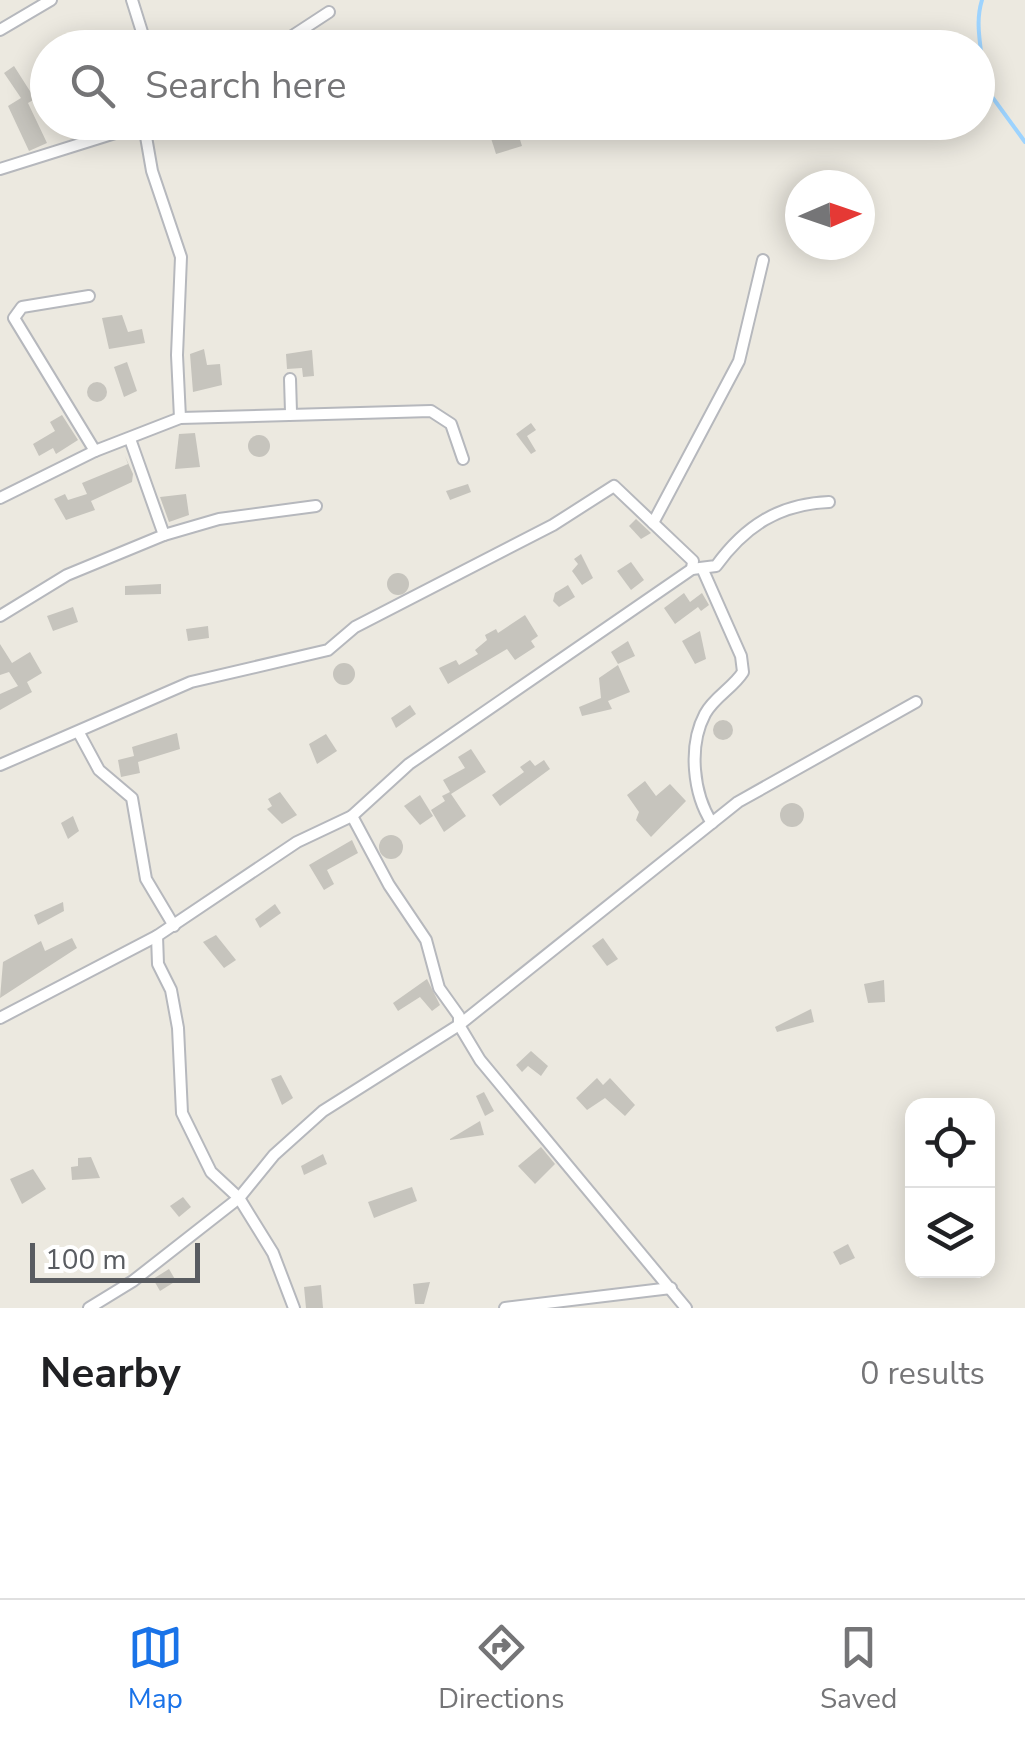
<!DOCTYPE html>
<html lang="en">
<head>
<meta charset="utf-8">
<style>
  body { margin:0; font-family:"Nunito Sans",sans-serif; background:#f2f2f2; color:#202124 }
  .controls { position:absolute; right:30px; bottom:30px; display:grid; overflow:hidden; border-radius:20px; box-shadow:0 5px 25px #0003 }
  .controls button { width:90px; height:90px; display:grid; place-items:center; padding:0; border:0; border-bottom:2px solid #e0e0e0; background:#fff; color:#202124; font:50px sans-serif }
  .compass { position:absolute; left:785px; top:170px; width:90px; height:90px; border-radius:50%; background:#fff; box-shadow:0 5px 25px #0003; rotate:88deg }
  .scale { position:absolute; left:30px; bottom:25px; width:170px; box-sizing:border-box; padding-left:10px; border:5px solid #595c61; border-top:0; font-size:28px; line-height:35px; white-space:nowrap; color:#595c61; -webkit-text-stroke:8px #fff; paint-order:stroke }
  .list { margin:0; padding:0; list-style:none }
  h2 { display:flex; justify-content:space-between; align-items:center; height:130px; margin:0; padding:0 40px; font-size:42px }
  h2 small { font-size:32px; font-weight:400; color:#757577 }
  .icon { flex:none; width:55px; height:55px; fill:none; stroke:currentColor; stroke-width:2; stroke-linecap:round; stroke-linejoin:round }
  .map { position:relative; flex:none; width:1025px; height:1308px; overflow:hidden }
  .search { position:absolute; background:#fff; box-shadow:0 5px 25px #0003; left:30px; right:30px; top:30px; height:110px; display:flex; align-items:center; gap:25px; box-sizing:border-box; padding:0 35px; border-radius:55px; color:#757577; font-size:38px }
  .sheet { height:290px; background:#fff }
  nav { display:flex; justify-content:space-around; align-items:center; box-sizing:border-box; height:140px; border-top:2px solid #e0e0e0; background:#fff; font-size:28px; color:#757577 }
  nav a { display:grid; justify-items:center; gap:5px }
  nav .on { color:#1a73e8 }
  .map>svg:first-child { display:block }
</style>
</head>
<body>
<div class="map">
<svg width="1025" height="1308" viewBox="0 0 1025 1308">
  <rect width="100%" height="100%" fill="#ece9e0"/>
  <g fill="none" stroke-linecap="round" stroke-linejoin="round">
    <!-- stream -->
    <path stroke="#9dd3fe" stroke-width="4" d="M 982,0 C 973,29 985,53 982,83 L 1025,142"/>
  </g>
  <!-- building -->
  <g fill="#c6c4bd">
    <path d="M 14,66 L 35,99 L 28,103 L 47,143 L 29,151 L 8,106 L 21,98 L 4,73 Z"/>
    <path d="M 516,127 L 522,146 L 496,154 L 490,135 Z"/>
    <path d="M 122,315 L 128,332 L 142,329 L 145,343 L 109,349 L 102,318 Z"/>
    <path d="M 204,349 L 207,365 L 220,364 L 222,385 L 193,392 L 190,354 Z"/>
    <path d="M 312,350 L 314,376 L 303,377 L 302,368 L 287,369 L 286,354 Z"/>
    <path d="M 127,362 L 137,391 L 124,397 L 114,367 Z"/>
    <circle cx="97" cy="392" r="10"/>
    <path d="M 62,415 L 78,440 L 56,454 L 53,448 L 39,456 L 33,444 L 55,431 L 50,422 Z"/>
    <path d="M 531,423 L 536,430 L 527,436 L 536,451 L 531,454 L 516,434 Z"/>
    <path d="M 195,433 L 200,467 L 175,469 L 179,434 Z"/>
    <circle cx="259" cy="446" r="11"/>
    <path d="M 125,456 L 133,474 L 132,482 L 91,501 L 95,510 L 66,520 L 54,499 L 65,494 L 68,500 L 87,494 L 82,483 L 128,464 Z"/>
    <path d="M 468,484 L 471,492 L 450,500 L 446,491 Z"/>
    <path d="M 186,494 L 189,515 L 169,522 L 160,497 Z"/>
    <path d="M 636,519 L 651,533 L 641,539 L 629,526 Z"/>
    <path d="M 581,554 L 593,578 L 582,585 L 572,571 L 578,564 L 574,559 Z"/>
    <path d="M 631,562 L 644,580 L 631,590 L 617,571 Z"/>
    <circle cx="398" cy="584" r="11"/>
    <path d="M 161,584 L 161,594 L 125,595 L 125,586 Z"/>
    <path d="M 568,585 L 575,597 L 559,607 L 553,601 L 555,593 Z"/>
    <path d="M 684,593 L 690,602 L 702,593 L 709,605 L 701,611 L 698,607 L 675,624 L 664,608 Z"/>
    <path d="M 73,607 L 78,622 L 53,631 L 47,616 Z"/>
    <path d="M 525,615 L 538,636 L 531,641 L 535,647 L 515,660 L 507,649 L 448,684 L 439,668 L 456,660 L 459,665 L 478,654 L 475,650 L 487,640 L 485,635 L 496,629 L 498,633 Z"/>
    <path d="M 208,626 L 209,638 L 188,641 L 186,629 Z"/>
    <path d="M 700,631 L 706,659 L 695,664 L 682,641 Z"/>
    <path d="M 628,641 L 635,656 L 618,664 L 611,652 Z"/>
    <path d="M 0,644 L 12,663 L 30,652 L 42,673 L 27,682 L 32,692 L 0,710 L 0,694 L 18,686 L 9,672 L 0,675 Z"/>
    <circle cx="344" cy="674" r="11"/>
    <path d="M 618,665 L 630,692 L 608,701 L 612,709 L 582,716 L 579,707 L 601,698 L 599,678 Z"/>
    <path d="M 410,705 L 416,714 L 396,728 L 391,718 Z"/>
    <circle cx="723" cy="730" r="10"/>
    <path d="M 177,733 L 180,749 L 138,762 L 140,773 L 121,777 L 118,760 L 134,756 L 132,747 Z"/>
    <path d="M 326,734 L 337,751 L 317,764 L 309,744 Z"/>
    <path d="M 471,749 L 486,772 L 451,794 L 466,816 L 444,832 L 431,810 L 445,801 L 442,796 L 450,792 L 443,780 L 465,768 L 458,757 Z"/>
    <path d="M 530,760 L 535,766 L 544,760 L 550,769 L 500,806 L 492,795 L 524,772 L 520,767 Z"/>
    <path d="M 645,781 L 656,796 L 670,784 L 686,801 L 651,837 L 636,820 L 639,812 L 627,795 Z"/>
    <path d="M 280,792 L 297,815 L 282,824 L 267,809 L 272,806 L 268,799 Z"/>
    <path d="M 420,795 L 433,816 L 420,825 L 404,806 Z"/>
    <circle cx="792" cy="815" r="12"/>
    <path d="M 73,816 L 79,831 L 68,839 L 61,823 Z"/>
    <circle cx="391" cy="847" r="12"/>
    <path d="M 352,840 L 358,853 L 327,870 L 334,884 L 324,890 L 309,865 Z"/>
    <path d="M 63,902 L 64,911 L 38,925 L 34,915 Z"/>
    <path d="M 275,904 L 281,913 L 260,928 L 255,919 Z"/>
    <path d="M 216,935 L 236,960 L 224,968 L 203,942 Z"/>
    <path d="M 72,938 L 77,948 L 0,998 L 3,962 L 41,941 L 45,951 Z"/>
    <path d="M 603,938 L 618,959 L 607,966 L 592,946 Z"/>
    <path d="M 427,979 L 440,1005 L 432,1011 L 420,997 L 398,1011 L 393,1003 Z"/>
    <path d="M 884,980 L 885,1002 L 868,1003 L 864,984 Z"/>
    <path d="M 811,1009 L 814,1022 L 777,1032 L 775,1027 Z"/>
    <path d="M 531,1051 L 548,1066 L 541,1076 L 528,1066 L 522,1072 L 516,1065 Z"/>
    <path d="M 281,1075 L 293,1098 L 282,1105 L 271,1079 Z"/>
    <path d="M 597,1078 L 603,1085 L 610,1078 L 635,1105 L 625,1116 L 605,1098 L 587,1110 L 576,1098 Z"/>
    <path d="M 484,1092 L 494,1111 L 485,1116 L 476,1096 Z"/>
    <path d="M 480,1121 L 484,1135 L 450,1140 L 450,1139 Z"/>
    <path d="M 541,1147 L 555,1164 L 535,1184 L 518,1166 Z"/>
    <path d="M 323,1154 L 327,1164 L 304,1175 L 301,1166 Z"/>
    <path d="M 91,1157 L 100,1178 L 72,1180 L 71,1167 L 78,1166 L 78,1158 Z"/>
    <path d="M 33,1169 L 46,1189 L 22,1204 L 10,1179 Z"/>
    <path d="M 412,1187 L 417,1201 L 374,1218 L 368,1202 Z"/>
    <path d="M 183,1197 L 191,1207 L 179,1217 L 170,1206 Z"/>
    <path d="M 848,1244 L 855,1258 L 840,1265 L 833,1252 Z"/>
    <path d="M 169,1269 L 176,1281 L 160,1291 L 153,1279 Z"/>
    <path d="M 430,1282 L 424,1304 L 415,1304 L 413,1284 Z"/>
    <path d="M 321,1285 L 323,1308 L 306,1308 L 304,1287 Z"/>
  </g>
  <g fill="none" stroke-linecap="round" stroke-linejoin="round">
    <!-- minor casing -->
    <g stroke="#b6b8bd" stroke-width="14">
      <g id="minor">
        <path d="M 132,0 L 147,48"/>
        <path d="M 0,30 L 51,0"/>
        <path d="M 274,48 L 329,12"/>
        <path d="M 0,169 L 115,133 L 145,131 L 152,171 L 181,257 L 177,355 L 180,418"/>
        <path d="M 89,296 L 22,307 L 14,318 L 95,451"/>
        <path d="M 290,379 L 291,412"/>
        <path d="M 0,498 L 95,451 L 180,418 L 431,411 L 451,424 L 463,459"/>
        <path d="M 653,523 L 739,361 L 763,260"/>
        <path d="M 164,535 L 219,519 L 316,506"/>
        <path d="M 702,568 L 741,656 L 743,672 C 733,688 714,697 705,714 C 688,746 693,794 712,823"/>
        <path d="M 0,616 L 67,575 L 164,535 L 130,439"/>
        <path d="M 79,733 L 99,770 L 132,798 L 146,879 L 174,926"/>
        <path d="M 0,765 L 191,682 L 328,650 L 355,627 L 553,525 L 614,486 L 693,561 L 692,569"/>
        <path d="M 352,816 L 389,885 L 426,940 L 439,988 L 459,1016 L 459,1025 L 480,1060 L 686,1308"/>
        <path d="M 157,936 L 158,964 L 171,990 L 178,1028 L 182,1113 L 211,1172 L 239,1198 L 273,1253 L 294,1308"/>
        <path d="M 0,1018 L 157,936 L 297,842 L 352,816 L 409,764 L 692,569 L 716,566 C 745,526 779,504 829,502"/>
        <path d="M 89,1308 L 133,1281 L 239,1198 L 274,1155 L 323,1111 L 459,1025 L 738,802 L 916,702"/>
        <path d="M 505,1308 L 671,1288"/>
      </g>
    </g>
    <!-- minor -->
    <use href="#minor" stroke="#fff" stroke-width="10"/>
  </g>
</svg>
<div class="controls">
<button><svg class="icon" aria-label="locate" viewBox="0 0 24 24"><circle cx="12" cy="12" r="6"/><path d="M12 2v4M12 18v4M2 12h4M18 12h4"/></svg></button>
<button><svg class="icon" aria-label="layers" viewBox="0 0 24 24"><path d="M12 4l9 5-9 5-9-5zM3 14l9 5 9-5"/></svg></button>
</div>
<svg class="compass" viewBox="-18 -18 36 36"><path d="M0-13l5 13h-10z" fill="#e53935"/><path d="M0 13l5-13h-10z" fill="#757577"/></svg>
<div class="scale">100 m</div>
<div class="search"><svg class="icon" aria-label="search" viewBox="0 0 24 24"><circle cx="10" cy="10" r="6"/><path d="M15 15l6 6"/></svg>Search here</div>
</div>
<section class="sheet">
<h2>Nearby<small>0 results</small></h2>
<ul class="list">
</ul>
</section>
<nav>
<a class="on"><svg class="icon" aria-label="map" viewBox="0 0 24 24"><path d="M3 6l6-2 6 2 6-2v14l-6 2-6-2-6 2zM9 4v14M15 6v14"/></svg>Map</a>
<a><svg class="icon" aria-label="directions" viewBox="0 0 24 24"><path d="M12 3l9 9-9 9-9-9zM9 14v-3h6M13 9l2 2-2 2"/></svg>Directions</a>
<a><svg class="icon" aria-label="saved" viewBox="0 0 24 24"><path d="M7 4h10v16l-5-4-5 4z"/></svg>Saved</a>
</nav>
</body>
</html>
